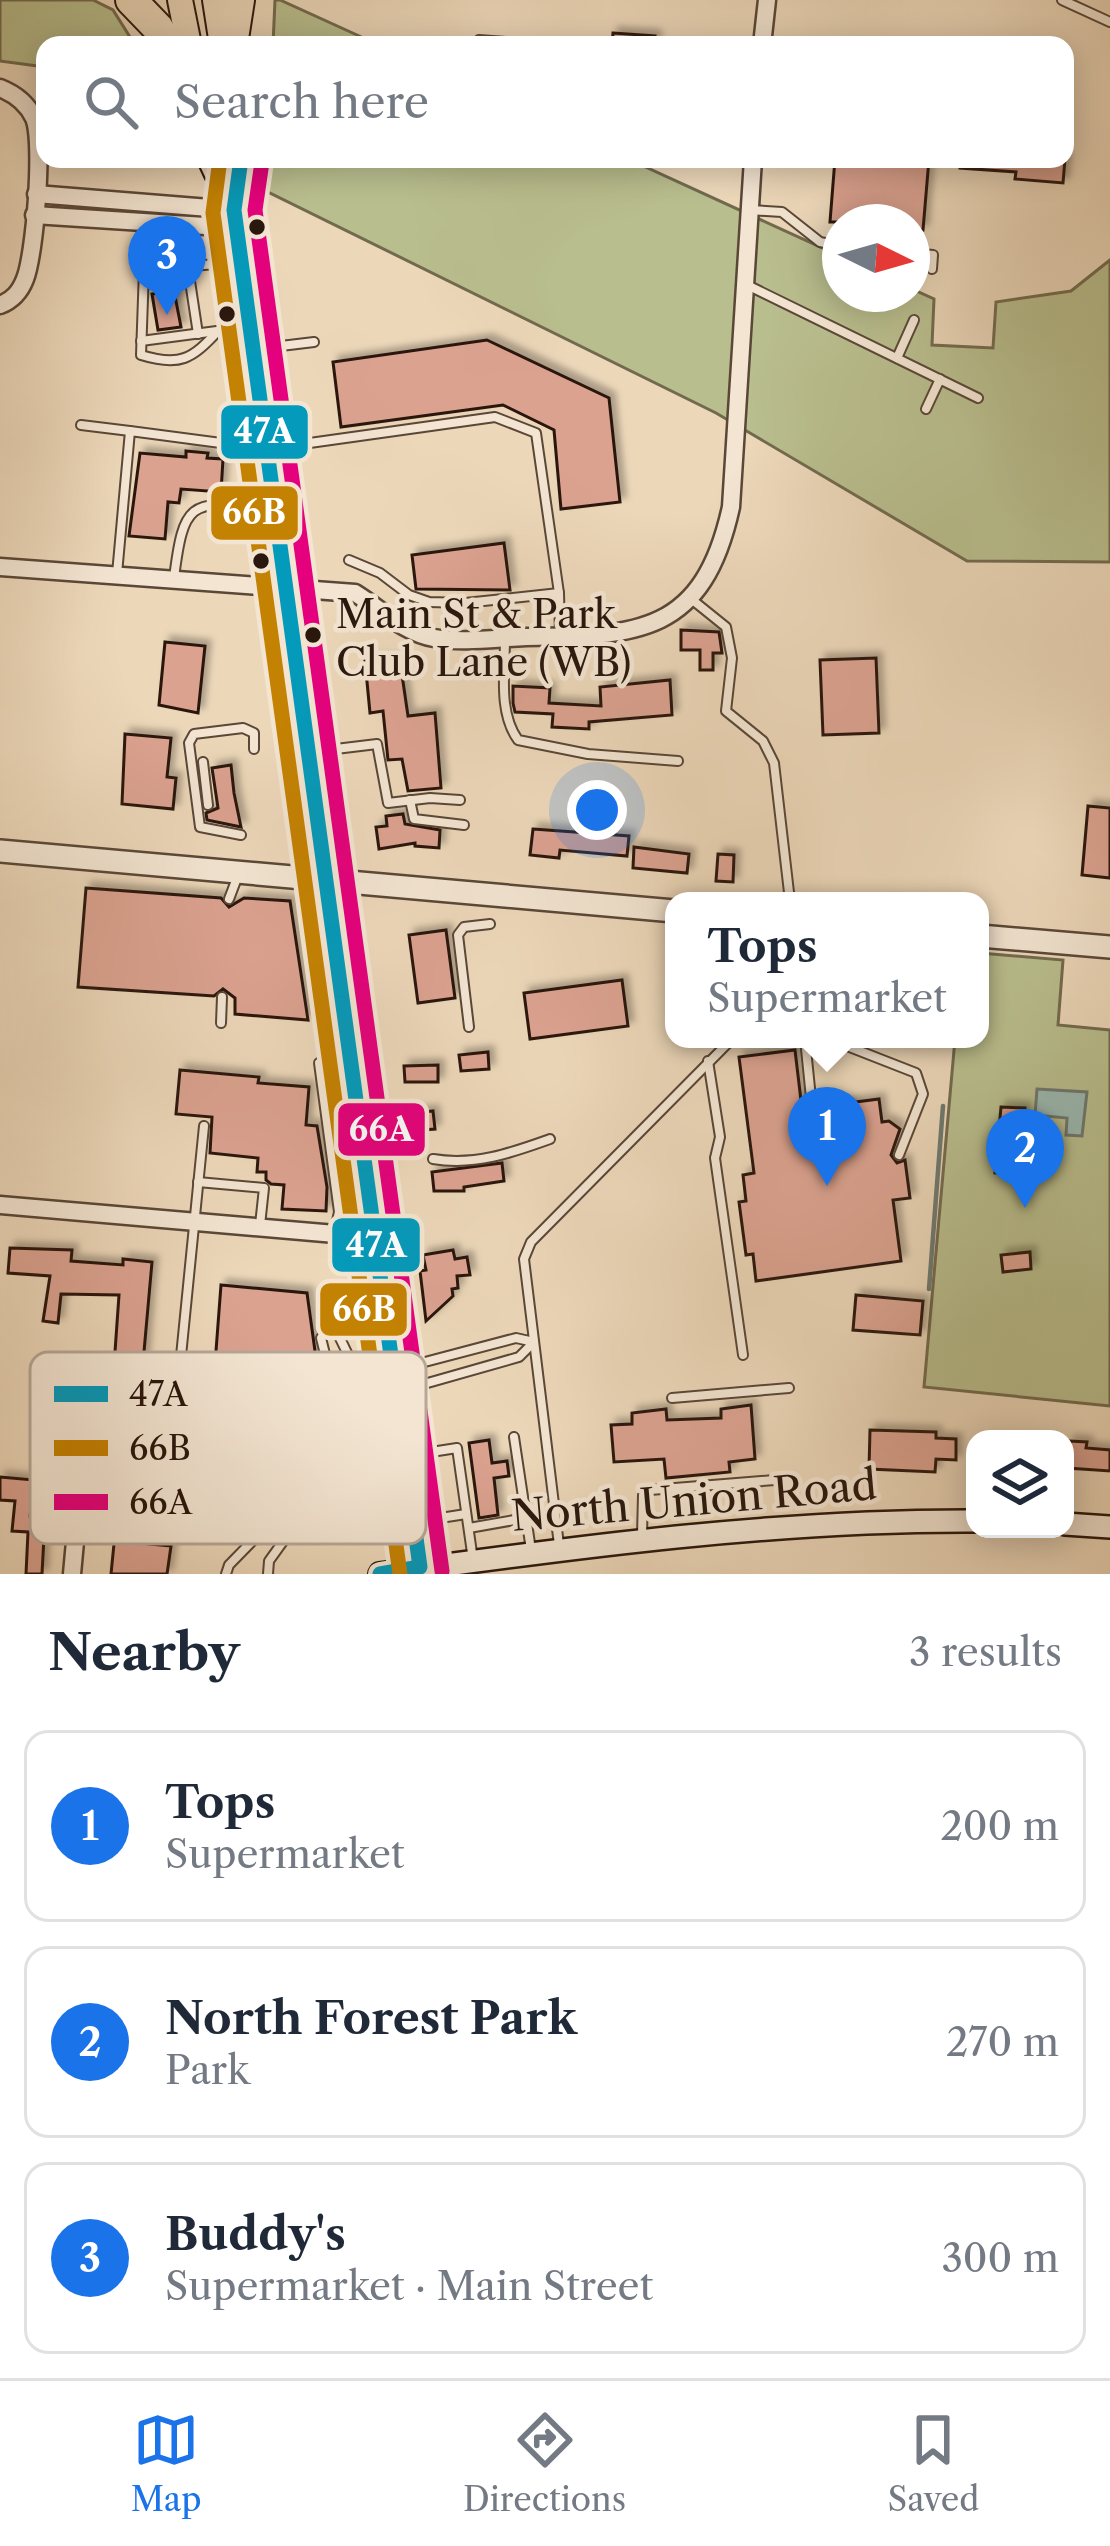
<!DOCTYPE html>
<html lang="en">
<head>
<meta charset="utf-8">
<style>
  body { margin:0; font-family:"Libre Caslon Text",serif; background:#f2f2f3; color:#1f2937 }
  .controls { position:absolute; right:36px; bottom:36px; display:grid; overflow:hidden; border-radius:24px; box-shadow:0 6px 30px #0003 }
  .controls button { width:108px; height:108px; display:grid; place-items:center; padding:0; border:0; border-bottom:3px solid #e0e1e3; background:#fff; color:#1f2937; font:60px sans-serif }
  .compass { position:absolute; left:822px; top:204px; width:108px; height:108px; border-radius:50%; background:#fff; box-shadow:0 6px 30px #0003; rotate:95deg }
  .you { position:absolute; left:597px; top:810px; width:42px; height:42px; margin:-30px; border:9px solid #fff; border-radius:50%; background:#1a73e8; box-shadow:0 0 0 18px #1a73e833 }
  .badge { display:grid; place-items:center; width:78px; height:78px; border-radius:50%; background:#1a73e8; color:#fff; font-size:39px; font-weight:700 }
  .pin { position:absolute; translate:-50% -99px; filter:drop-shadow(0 3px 6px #0008) }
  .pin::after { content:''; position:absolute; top:63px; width:42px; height:36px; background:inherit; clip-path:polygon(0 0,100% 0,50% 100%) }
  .popup { position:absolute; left:665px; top:892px; width:324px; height:156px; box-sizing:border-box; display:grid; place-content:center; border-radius:24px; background:#fff; filter:drop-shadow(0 3px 9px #0005); font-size:39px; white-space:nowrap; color:#747a83 }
  .popup b { font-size:45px; color:#1f2937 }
  .popup::after { content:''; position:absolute; left:50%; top:100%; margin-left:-24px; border:24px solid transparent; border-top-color:#fff }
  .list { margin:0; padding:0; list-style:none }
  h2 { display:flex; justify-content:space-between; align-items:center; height:156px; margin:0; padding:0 48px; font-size:51px }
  h2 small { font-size:39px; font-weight:400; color:#747a83 }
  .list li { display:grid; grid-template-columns:78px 1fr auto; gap:36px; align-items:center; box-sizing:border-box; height:192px; margin:0 24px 24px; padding:0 24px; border:3px solid #e0e1e3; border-radius:24px }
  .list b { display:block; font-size:45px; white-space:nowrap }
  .list p { margin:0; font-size:39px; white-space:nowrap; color:#747a83 }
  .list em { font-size:39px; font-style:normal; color:#747a83 }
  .icon { flex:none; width:66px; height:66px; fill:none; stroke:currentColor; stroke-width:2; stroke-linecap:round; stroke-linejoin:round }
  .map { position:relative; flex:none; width:1110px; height:1574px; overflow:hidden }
  .search { position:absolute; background:#fff; box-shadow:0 6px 30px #0003; left:36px; right:36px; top:36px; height:132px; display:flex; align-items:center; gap:30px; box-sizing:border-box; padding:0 42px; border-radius:24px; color:#747a83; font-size:45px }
  .sheet { height:804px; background:#fff }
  nav { display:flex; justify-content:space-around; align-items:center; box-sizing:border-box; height:168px; border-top:3px solid #e0e1e3; background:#fff; font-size:33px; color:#747a83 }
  nav a { display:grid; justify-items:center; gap:6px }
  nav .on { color:#1a73e8 }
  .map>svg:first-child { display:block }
</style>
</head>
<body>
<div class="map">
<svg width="1110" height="1574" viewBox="0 0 1110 1574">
  <defs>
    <filter id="shadow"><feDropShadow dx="5.5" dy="-5.5" stdDeviation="3" flood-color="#0004"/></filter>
  </defs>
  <rect width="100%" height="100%" fill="#ecd7b9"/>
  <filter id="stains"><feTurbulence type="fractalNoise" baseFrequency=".00167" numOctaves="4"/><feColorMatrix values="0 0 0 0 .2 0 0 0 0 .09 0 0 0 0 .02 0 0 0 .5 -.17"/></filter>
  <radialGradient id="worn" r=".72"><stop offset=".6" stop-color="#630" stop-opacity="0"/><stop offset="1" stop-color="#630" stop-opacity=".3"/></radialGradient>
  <!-- green -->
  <g fill="#b9be8e" stroke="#726a4e" stroke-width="3">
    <path d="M 0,0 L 93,0 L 113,10 L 135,45 L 45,45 L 45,67 L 0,61 Z"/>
    <path d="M 275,0 L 280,0 L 379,45 L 273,45 Z"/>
    <path d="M 268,159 L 628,159 L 840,256 L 840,294 L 912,294 L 912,289 L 934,299 L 932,345 L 993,348 L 996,302 L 1071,291 L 1110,260 L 1110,562 L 967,561 L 716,413 L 266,191 Z"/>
    <path d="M 980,953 L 1063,960 L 1058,1025 L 1110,1030 L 1110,1406 L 924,1387 L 955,1039 L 980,1039 Z"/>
  </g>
  <!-- water -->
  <path fill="#99b9b2" stroke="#6d7870" stroke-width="3" d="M 1037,1089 L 1087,1092 L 1082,1136 L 1066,1135 L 1067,1118 L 1035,1115 Z"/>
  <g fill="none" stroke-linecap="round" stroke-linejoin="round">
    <!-- stream -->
    <path stroke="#6d7870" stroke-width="4.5" d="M 929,1289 L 943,1106"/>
  </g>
  <!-- building -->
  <g fill="#dba290" stroke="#2a170d" stroke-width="3" filter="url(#shadow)">
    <path d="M 613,33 L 655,36 L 655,45 L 612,45 Z"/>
    <path d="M 835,159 L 929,159 L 923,230 L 912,229 L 912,222 L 830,222 Z"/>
    <path d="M 960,159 L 1065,159 L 1063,183 L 1015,179 L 1016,172 L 960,168 Z"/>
    <path d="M 174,291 L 181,327 L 158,330 L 152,294 Z"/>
    <path d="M 487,340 L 609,398 L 620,502 L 561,509 L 554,430 L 503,405 L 341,427 L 333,362 Z"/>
    <path d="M 186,451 L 208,453 L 207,458 L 223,459 L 221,492 L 181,489 L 179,503 L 168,502 L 165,539 L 129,536 L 140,453 L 186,457 Z"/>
    <path d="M 504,543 L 510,590 L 416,589 L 412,555 Z"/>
    <path d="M 681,630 L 719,632 L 722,653 L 713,653 L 713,670 L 700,670 L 700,650 L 681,650 Z"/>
    <path d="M 165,642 L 205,646 L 198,713 L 159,705 Z"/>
    <path d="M 876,658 L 879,733 L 823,735 L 820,660 Z"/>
    <path d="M 365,661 L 400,661 L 408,716 L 435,713 L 441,788 L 408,791 L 402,759 L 388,760 L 383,711 L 370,713 Z"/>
    <path d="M 670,680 L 672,715 L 589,722 L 589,729 L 552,727 L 553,714 L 515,712 L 513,703 L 513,686 L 550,688 L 549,703 L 601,706 L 600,687 Z"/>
    <path d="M 125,734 L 171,738 L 167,777 L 176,778 L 173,809 L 122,804 Z"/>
    <path d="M 231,765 L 234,793 L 241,827 L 207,820 L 206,813 L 218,808 L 212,768 Z"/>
    <path d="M 1088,806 L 1110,808 L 1110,878 L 1082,875 Z"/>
    <path d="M 403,814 L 405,824 L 440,830 L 439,848 L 415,846 L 415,843 L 379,849 L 376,827 L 387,826 L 386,816 Z"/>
    <path d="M 533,829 L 629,836 L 627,856 L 560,850 L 559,858 L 530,855 Z"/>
    <path d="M 634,847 L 689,854 L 687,873 L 633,868 Z"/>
    <path d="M 718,854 L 734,855 L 733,882 L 716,881 Z"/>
    <path d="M 86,888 L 221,898 L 229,907 L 244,898 L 290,901 L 308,1020 L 235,1014 L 235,998 L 223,989 L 214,996 L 78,987 Z"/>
    <path d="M 446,930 L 455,998 L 418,1003 L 409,935 Z"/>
    <path d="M 622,980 L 628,1026 L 530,1039 L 524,993 Z"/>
    <path d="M 795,1050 L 802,1109 L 879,1099 L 882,1122 L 889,1121 L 900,1129 L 891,1155 L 897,1163 L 905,1160 L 910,1198 L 893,1200 L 901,1261 L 756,1281 L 753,1254 L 746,1255 L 739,1202 L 746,1201 L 743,1175 L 754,1173 L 739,1057 Z"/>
    <path d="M 488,1052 L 489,1069 L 461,1071 L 459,1055 Z"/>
    <path d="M 438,1065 L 438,1082 L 405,1082 L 404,1066 Z"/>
    <path d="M 180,1070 L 259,1077 L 258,1083 L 309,1087 L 306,1125 L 317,1126 L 327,1187 L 326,1211 L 282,1209 L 284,1185 L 271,1184 L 266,1180 L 266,1172 L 257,1172 L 258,1158 L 210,1153 L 212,1117 L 176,1114 Z"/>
    <path d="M 1001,1107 L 1025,1108 L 1023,1129 L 1037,1130 L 1034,1158 L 1021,1157 L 1019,1175 L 995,1173 Z"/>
    <path d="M 433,1111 L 435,1129 L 409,1131 L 407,1114 Z"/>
    <path d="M 502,1163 L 504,1181 L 464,1187 L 464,1191 L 434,1191 L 432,1172 Z"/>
    <path d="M 10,1248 L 72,1250 L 71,1261 L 123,1265 L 123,1259 L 152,1262 L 143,1363 L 130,1362 L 130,1368 L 114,1366 L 119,1295 L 61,1294 L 58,1323 L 43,1321 L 50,1276 L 8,1273 Z"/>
    <path d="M 453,1250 L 455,1259 L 467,1257 L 470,1275 L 457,1276 L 458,1288 L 452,1289 L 453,1296 L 426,1321 L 420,1271 L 426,1270 L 423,1255 Z"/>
    <path d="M 1030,1252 L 1031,1269 L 1003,1272 L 1001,1255 Z"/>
    <path d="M 221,1285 L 307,1293 L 319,1380 L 266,1437 L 246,1435 L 232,1418 L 211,1417 Z"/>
    <path d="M 856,1295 L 923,1301 L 920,1335 L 853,1330 Z"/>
    <path d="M 35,1379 L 57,1382 L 54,1409 L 59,1409 L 58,1430 L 35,1429 Z"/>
    <path d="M 751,1405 L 755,1459 L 729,1462 L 730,1472 L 666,1478 L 664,1459 L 614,1462 L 611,1425 L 632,1424 L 632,1413 L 666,1409 L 667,1420 L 721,1418 L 721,1409 Z"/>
    <path d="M 870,1430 L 936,1432 L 936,1438 L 956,1439 L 956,1460 L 936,1459 L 935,1472 L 869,1469 Z"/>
    <path d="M 489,1440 L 492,1463 L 507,1461 L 509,1476 L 494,1478 L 498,1515 L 479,1518 L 469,1443 Z"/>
    <path d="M 1069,1441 L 1087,1442 L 1086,1448 L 1110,1450 L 1110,1471 L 1067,1468 Z"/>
    <path d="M 124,1443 L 145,1445 L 144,1456 L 151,1457 L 150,1467 L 178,1469 L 176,1489 L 152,1487 L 148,1518 L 140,1517 L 138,1543 L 171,1546 L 167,1574 L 111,1574 Z"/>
    <path d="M 0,1477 L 34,1480 L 30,1516 L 45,1517 L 42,1574 L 26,1574 L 28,1532 L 12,1531 L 15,1501 L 0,1500 Z"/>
    <path d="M 355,1492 L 359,1519 L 339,1540 L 333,1535 L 313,1538 Z"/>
  </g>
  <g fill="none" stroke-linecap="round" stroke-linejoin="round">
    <!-- service casing -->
    <g stroke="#5a4738" stroke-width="12">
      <g id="service">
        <path d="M 1062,0 L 1110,22"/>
        <path d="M 473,45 L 479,40 L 544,45"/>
        <path d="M 750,210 L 782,212 L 820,242 L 840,246"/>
        <path d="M 912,253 L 933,255 L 932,269"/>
        <path d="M 188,268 L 198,334"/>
        <path d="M 745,284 L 978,398"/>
        <path d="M 218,331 C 192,359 180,367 141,355 L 144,270 L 240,262"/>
        <path d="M 141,341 L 247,327"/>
        <path d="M 256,349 L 314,342"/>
        <path d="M 897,358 L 914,320"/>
        <path d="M 926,409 L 940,379"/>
        <path d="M 81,425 L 130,431"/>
        <path d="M 274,448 L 495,417 L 536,433 L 559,593 L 560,636"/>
        <path d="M 349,560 L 380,573 L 409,595 L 429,602 L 465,603 L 559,593"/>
        <path d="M 117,574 L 130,431 L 259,448"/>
        <path d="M 174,578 C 184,498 191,502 267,506"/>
        <path d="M 690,598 L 726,627 L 732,658 L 726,711 L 763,741 L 774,763 L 790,901"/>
        <path d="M 505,639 C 505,672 498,712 518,740 L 588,754 L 678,761"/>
        <path d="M 311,752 L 377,744 L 388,803 L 430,798 L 460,800"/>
        <path d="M 203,762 L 208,805"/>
        <path d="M 410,800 L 414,819 L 464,825"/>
        <path d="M 241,835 L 200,827 L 189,743 L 194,734 L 243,728 L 254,733 L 254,749"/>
        <path d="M 229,899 L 237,878"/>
        <path d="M 221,1023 L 222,997"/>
        <path d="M 469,1027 L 458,935 L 464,927 L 490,924"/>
        <path d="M 805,1039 L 811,1098"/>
        <path d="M 829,1039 L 916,1073 L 923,1094 L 899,1155"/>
        <path d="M 708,1061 L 720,1137 L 715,1158 L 743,1355"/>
        <path d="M 319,1063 L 339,1212 L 334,1234"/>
        <path d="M 204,1126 L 172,1446 L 258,1457 L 276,1447 L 352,1363 L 384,1356"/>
        <path d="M 433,1159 C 475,1166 511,1153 550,1139"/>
        <path d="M 198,1182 L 264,1188 L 260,1225"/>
        <path d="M 516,1338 L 534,1342 L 519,1357 L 424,1384 L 394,1381 L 421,1363 Z"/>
        <path d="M 332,1382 L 321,1338 L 327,1330 L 337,1332 L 352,1363"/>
        <path d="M 672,1398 L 789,1388"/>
        <path d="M 514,1437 L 531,1550"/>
        <path d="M 412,1455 L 457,1448 L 473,1560"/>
        <path d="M 421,1521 L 466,1514"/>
        <path d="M 469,1528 L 526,1518"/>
        <path d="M 642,1535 L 643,1495 L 650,1490 L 775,1480 L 784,1481 L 792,1490"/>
        <path d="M 559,1545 L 524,1259 L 531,1242 L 732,1039"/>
        <path d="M 226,1574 L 229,1565 L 269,1524"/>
        <path d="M 268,1574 L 269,1561 L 287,1536"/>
      </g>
    </g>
    <!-- minor casing -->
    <g stroke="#5a4738" stroke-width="21">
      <g id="minor">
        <path d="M 762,45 L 767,0"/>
        <path d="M 0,88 C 15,94 27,103 34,118 C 44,141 35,254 25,279 C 20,292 13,300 0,305"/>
        <path d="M 36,194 L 234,210"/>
        <path d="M 34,215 L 236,228"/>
        <path d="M 0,567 L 355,593 C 381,609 404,633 434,638 C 463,643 497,638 526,637 C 639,636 703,634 731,507 L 753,159"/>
        <path d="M 0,1205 L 347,1235 L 375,1234"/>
        <path d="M 72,1574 L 86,1423"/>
      </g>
    </g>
    <!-- tertiary casing -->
    <g stroke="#5a4738" stroke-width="26">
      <g id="tertiary">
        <path d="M 0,851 L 674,911"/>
        <path d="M 980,936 L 1110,947"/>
      </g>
    </g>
    <!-- secondary casing -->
    <g stroke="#2a170d" stroke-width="26">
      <g id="secondary">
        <path d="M 1065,1524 L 1110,1527"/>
        <path d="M 380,1574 C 577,1547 775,1520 975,1521"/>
      </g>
    </g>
    <!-- primary casing -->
    <g stroke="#2a170d" stroke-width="28">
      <g id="primary">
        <path d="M 180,0 L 189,45"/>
        <path d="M 215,0 L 222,45"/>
        <path d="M 210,159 L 234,210"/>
        <path d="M 241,159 L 234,210 L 421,1574"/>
      </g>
    </g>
    <!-- motorway casing -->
    <g stroke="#2a170d" stroke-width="34">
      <g id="motorway">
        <path d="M 131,0 L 158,28 L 168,45"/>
        <path d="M 232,45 L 239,0"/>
      </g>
    </g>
    <!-- service -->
    <use href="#service" stroke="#f3e5d2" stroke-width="8"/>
    <!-- minor -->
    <use href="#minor" stroke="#f3e5d2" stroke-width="16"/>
    <!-- tertiary -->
    <use href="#tertiary" stroke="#f3e5d2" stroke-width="21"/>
    <!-- secondary -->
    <use href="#secondary" stroke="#f3e5d2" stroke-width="21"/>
    <!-- primary -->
    <use href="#primary" stroke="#ecd7b9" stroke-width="24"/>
    <!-- motorway -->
    <use href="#motorway" stroke="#ecd7b9" stroke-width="30"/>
    <!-- bus-1 casing -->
    <g stroke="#f3e5d2" stroke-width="24">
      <path id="bus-1" d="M 241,159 L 234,210 L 420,1567 L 380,1574"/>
    </g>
    <!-- bus-2 casing -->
    <g stroke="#f3e5d2" stroke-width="24">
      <path id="bus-2" d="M 220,159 L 213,213 L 400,1574"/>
    </g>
    <!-- bus-3 casing -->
    <g stroke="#f3e5d2" stroke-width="24">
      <path id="bus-3" d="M 262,162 L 255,210 L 442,1571"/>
    </g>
    <!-- bus-1 -->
    <use href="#bus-1" stroke="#049abb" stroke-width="15"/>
    <!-- bus-2 -->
    <use href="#bus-2" stroke="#c48203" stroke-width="15"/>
    <!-- bus-3 -->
    <use href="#bus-3" stroke="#e5007d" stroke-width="15"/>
  </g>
  <!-- markers -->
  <g fill="#2a170d" stroke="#f3e5d2" stroke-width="4.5">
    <circle cx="257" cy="227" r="10"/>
    <circle cx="227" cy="314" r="10"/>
    <circle cx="261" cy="561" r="10"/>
    <circle cx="313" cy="635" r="10"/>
  </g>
  <g text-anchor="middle" stroke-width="9" stroke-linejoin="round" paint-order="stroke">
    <!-- bus labels -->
    <g font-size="39" fill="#2a170d" stroke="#f3e5d2" text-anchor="start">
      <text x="336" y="628">Main St &amp; Park<tspan x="336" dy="48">Club Lane (WB)</tspan></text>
    </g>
    <!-- street labels -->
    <g font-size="42" fill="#2a170d" stroke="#f3e5d2">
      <text transform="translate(694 1500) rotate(-5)" y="15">North Union Road</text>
    </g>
  </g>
  <!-- legend -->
  <rect x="30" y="1352" width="396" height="192" rx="18" fill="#f3e5d2" stroke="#b7a797" stroke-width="3"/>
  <rect x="54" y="1386" width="54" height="16" fill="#049abb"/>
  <rect x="54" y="1440" width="54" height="16" fill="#c48203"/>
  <rect x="54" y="1494" width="54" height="16" fill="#e5007d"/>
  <g font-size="33" fill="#2a170d">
    <text x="129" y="1406">47A</text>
    <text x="129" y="1460">66B</text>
    <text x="129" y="1514">66A</text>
  </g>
  <g stroke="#f3e5d2" stroke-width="4.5">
    <rect x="219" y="403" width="91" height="58" rx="12" fill="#049abb"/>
    <rect x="209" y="484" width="91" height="58" rx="12" fill="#c48203"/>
    <rect x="336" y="1101" width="91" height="57" rx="12" fill="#e5007d"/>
    <rect x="330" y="1216" width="92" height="58" rx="12" fill="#049abb"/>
    <rect x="318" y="1281" width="91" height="57" rx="12" fill="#c48203"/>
  </g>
  <g font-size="33" text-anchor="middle" font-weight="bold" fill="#fff">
    <text x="264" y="443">47A</text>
    <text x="254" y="524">66B</text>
    <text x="381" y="1141">66A</text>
    <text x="376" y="1257">47A</text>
    <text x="364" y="1321">66B</text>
  </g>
  <rect width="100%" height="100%" filter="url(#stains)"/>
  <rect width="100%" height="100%" fill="url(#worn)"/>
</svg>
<div class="controls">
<button><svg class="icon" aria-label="layers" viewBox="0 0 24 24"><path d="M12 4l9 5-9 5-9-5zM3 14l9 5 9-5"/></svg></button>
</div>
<svg class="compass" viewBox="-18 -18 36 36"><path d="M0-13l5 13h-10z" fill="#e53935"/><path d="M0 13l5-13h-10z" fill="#747a83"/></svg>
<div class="you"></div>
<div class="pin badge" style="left:827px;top:1186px">1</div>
<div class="popup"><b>Tops</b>Supermarket</div>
<div class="pin badge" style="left:1025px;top:1208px">2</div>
<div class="pin badge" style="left:167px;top:315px">3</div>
<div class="search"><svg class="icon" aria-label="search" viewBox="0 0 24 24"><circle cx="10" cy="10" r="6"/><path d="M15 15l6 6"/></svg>Search here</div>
</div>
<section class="sheet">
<h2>Nearby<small>3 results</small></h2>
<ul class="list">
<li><span class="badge">1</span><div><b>Tops</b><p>Supermarket</p></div><em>200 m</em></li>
<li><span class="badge">2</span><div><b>North Forest Park</b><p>Park</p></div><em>270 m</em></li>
<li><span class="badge">3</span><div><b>Buddy's</b><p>Supermarket · Main Street</p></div><em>300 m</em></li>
</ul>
</section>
<nav>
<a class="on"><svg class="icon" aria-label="map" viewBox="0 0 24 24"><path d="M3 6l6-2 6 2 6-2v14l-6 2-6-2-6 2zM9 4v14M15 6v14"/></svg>Map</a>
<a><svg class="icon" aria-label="directions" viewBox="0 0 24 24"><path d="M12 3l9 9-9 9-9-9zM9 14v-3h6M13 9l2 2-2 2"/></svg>Directions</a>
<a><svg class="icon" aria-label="saved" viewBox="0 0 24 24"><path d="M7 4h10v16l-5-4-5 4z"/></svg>Saved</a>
</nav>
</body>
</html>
